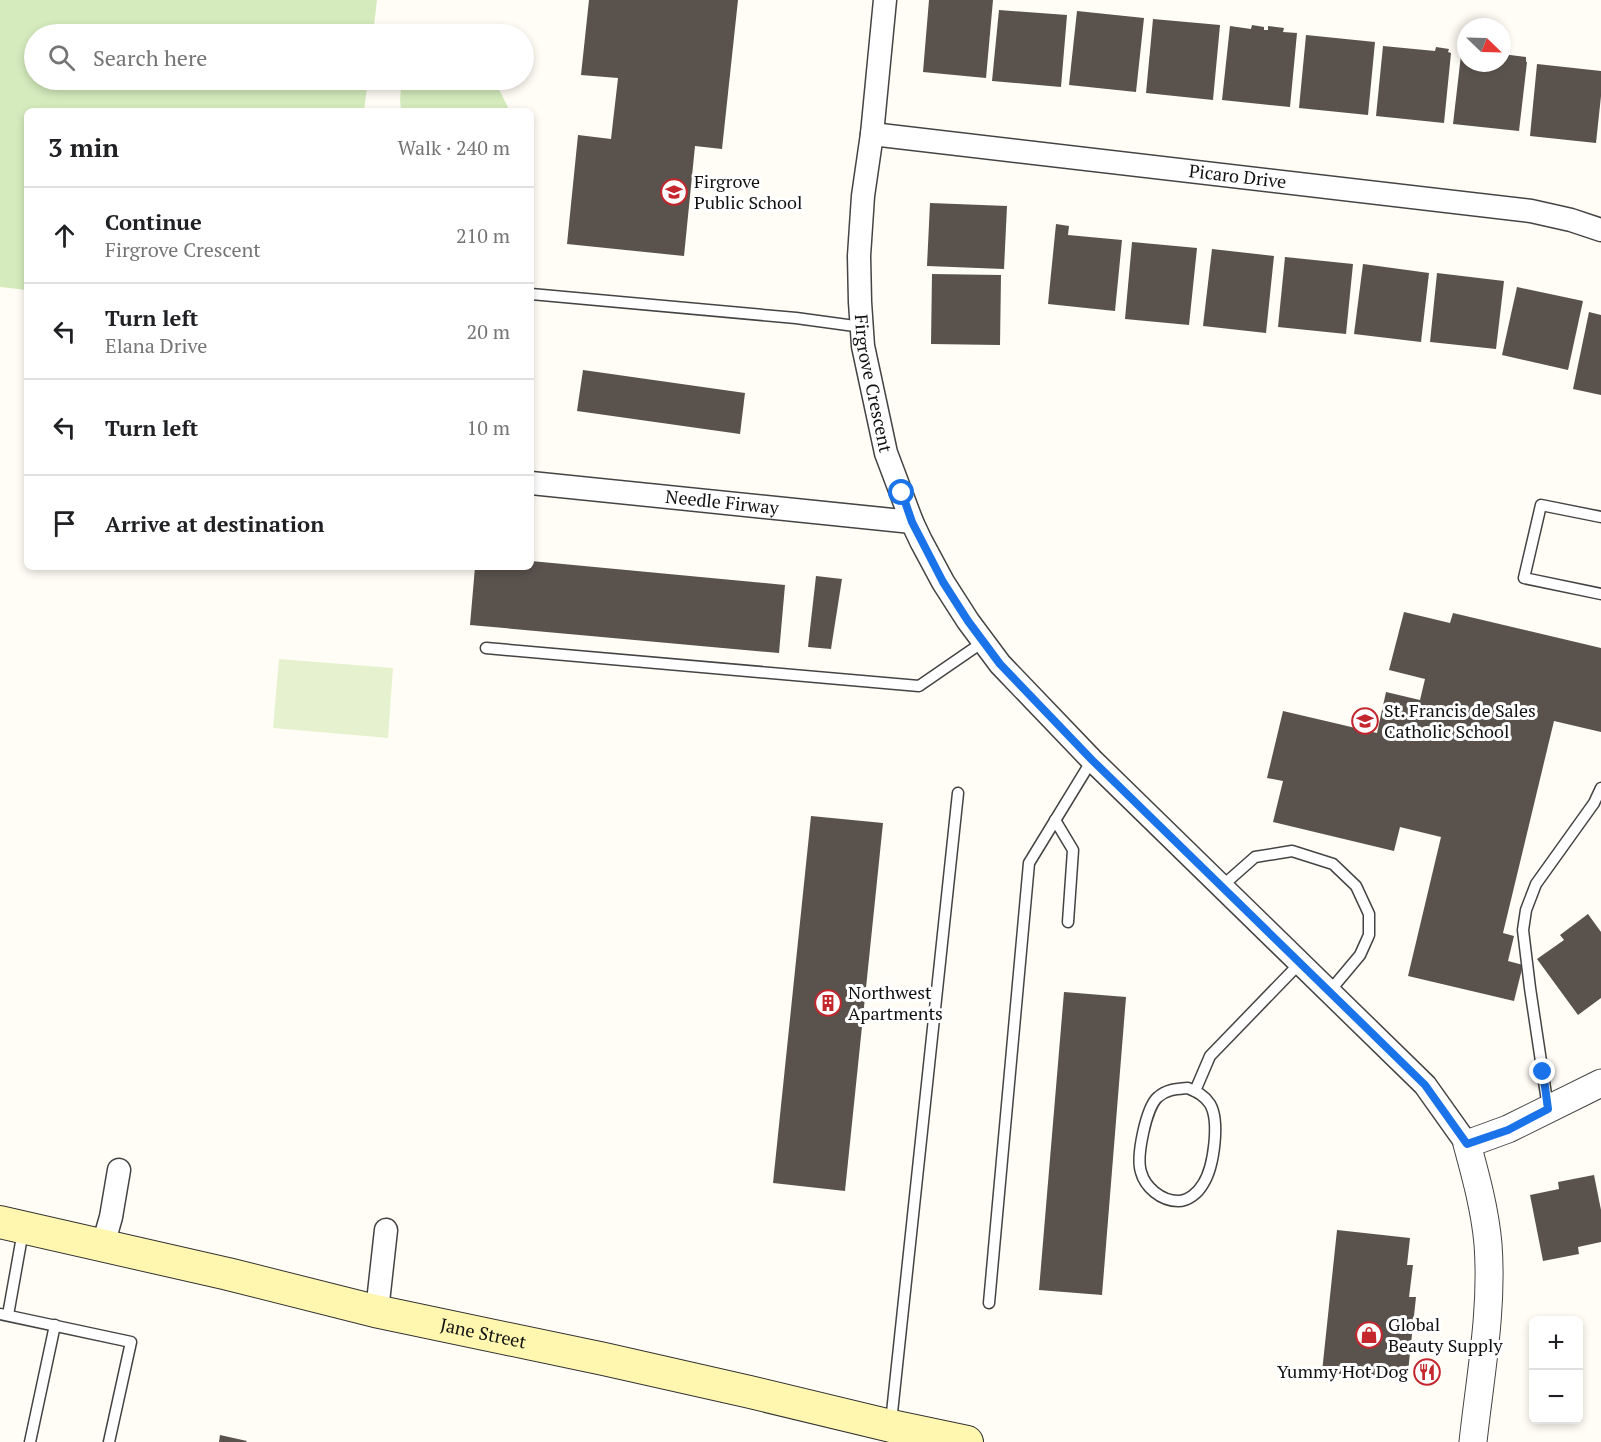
<!DOCTYPE html>
<html lang="en">
<head>
<meta charset="utf-8">
<style>
  body { margin:0; font-family:"PT Serif",serif; background:#f6f6f6; color:#202124 }
  .controls { position:absolute; right:18px; bottom:18px; display:grid; overflow:hidden; border-radius:9px; box-shadow:0 3px 9px #0003 }
  .controls button { width:54px; height:54px; display:grid; place-items:center; padding:0; border:0; border-bottom:2px solid #e0e0e0; background:#fff; color:#202124; font:30px sans-serif }
  .compass { position:absolute; left:1457px; top:18px; width:54px; height:54px; border-radius:50%; background:#fff; box-shadow:0 3px 9px #0003; rotate:113deg }
  .stop { position:absolute; width:18px; height:18px; margin:-14px; border:4px solid #1a73e8; border-radius:50%; background:#fff }
  .stop.end { background:#1a73e8; border-color:#fff; box-shadow:0 2px 6px #0008 }
  .list { margin:0; padding:0; list-style:none }
  h2 { display:flex; justify-content:space-between; align-items:center; height:78px; margin:0; padding:0 24px; font-size:26px }
  h2 small { font-size:20px; font-weight:400; color:#757577 }
  .list li { display:grid; grid-template-columns:39px 1fr auto; gap:18px; align-items:center; box-sizing:border-box; height:96px; padding:0 24px; border-top:2px solid #e0e0e0 }
  .list b { display:block; font-size:22px; white-space:nowrap }
  .list p { margin:0; font-size:20px; white-space:nowrap; color:#757577 }
  .list em { font-size:20px; font-style:normal; color:#757577 }
  .icon { flex:none; width:33px; height:33px; fill:none; stroke:currentColor; stroke-width:2; stroke-linecap:round; stroke-linejoin:round }
  .map { position:relative; flex:none; width:1601px; height:1442px; overflow:hidden }
  .search { position:absolute; background:#fff; box-shadow:0 3px 9px #0003; left:24px; top:24px; width:510px; height:66px; display:flex; align-items:center; gap:15px; box-sizing:border-box; padding:0 21px; border-radius:33px; color:#757577; font-size:22px }
  .panel { position:absolute; background:#fff; box-shadow:0 3px 9px #0003; left:24px; top:108px; width:510px; height:462px; border-radius:9px }
  .map>svg:first-child { display:block }
</style>
</head>
<body>
<div class="map">
<svg width="1601" height="1442" viewBox="0 0 1601 1442">
  <rect width="100%" height="100%" fill="#fffdf5"/>
  <!-- green -->
  <g fill="#d5ebbd">
    <path d="M 0,0 L 377,0 L 373,34 L 34,34 L 34,80 L 368,80 L 364,111 L 27,111 L 27,290 L 0,287 Z"/>
    <path d="M 402,80 L 494,80 L 510,111 L 401,111 L 400,99 Z"/>
  </g>
  <!-- pitch -->
  <path fill="#e6f2cf" d="M 279,659 L 393,668 L 388,738 L 273,728 Z"/>
  <!-- building -->
  <g fill="#5a524d">
    <path d="M 589,0 L 738,0 L 722,149 L 695,146 L 684,256 L 567,244 L 578,135 L 611,139 L 618,78 L 581,75 Z"/>
    <path d="M 929,0 L 993,0 L 986,78 L 923,72 Z"/>
    <path d="M 999,10 L 1067,15 L 1061,87 L 992,81 Z"/>
    <path d="M 1077,11 L 1144,18 L 1136,92 L 1069,85 Z"/>
    <path d="M 1153,19 L 1220,25 L 1213,100 L 1146,93 Z"/>
    <path d="M 1252,25 L 1264,27 L 1264,30 L 1268,30 L 1268,26 L 1284,28 L 1283,32 L 1297,33 L 1290,107 L 1222,100 L 1230,26 L 1251,29 Z"/>
    <path d="M 1306,35 L 1375,42 L 1368,115 L 1299,108 Z"/>
    <path d="M 1383,46 L 1435,51 L 1436,47 L 1449,49 L 1448,52 L 1451,53 L 1444,123 L 1376,116 Z"/>
    <path d="M 1502,54 L 1526,57 L 1526,62 L 1527,62 L 1519,131 L 1453,124 L 1461,55 L 1466,55 L 1466,63 L 1502,63 Z"/>
    <path d="M 1537,64 L 1601,71 L 1601,96 L 1596,143 L 1530,136 Z"/>
    <path d="M 930,203 L 1007,206 L 1004,269 L 927,266 Z"/>
    <path d="M 1056,224 L 1069,226 L 1068,235 L 1122,240 L 1115,311 L 1048,304 Z"/>
    <path d="M 1132,242 L 1197,248 L 1189,325 L 1125,319 Z"/>
    <path d="M 1212,249 L 1274,256 L 1266,333 L 1203,326 Z"/>
    <path d="M 1285,257 L 1353,264 L 1346,334 L 1278,327 Z"/>
    <path d="M 1363,264 L 1429,273 L 1421,342 L 1354,334 Z"/>
    <path d="M 1437,273 L 1504,281 L 1496,349 L 1430,342 Z"/>
    <path d="M 932,274 L 1001,275 L 1000,345 L 931,344 Z"/>
    <path d="M 1517,287 L 1583,301 L 1568,370 L 1502,355 Z"/>
    <path d="M 1589,312 L 1601,315 L 1601,395 L 1573,389 Z"/>
    <path d="M 583,370 L 745,393 L 740,434 L 577,411 Z"/>
    <path d="M 531,561 L 785,585 L 779,653 L 470,625 L 475,567 L 531,567 Z"/>
    <path d="M 816,576 L 842,579 L 831,649 L 808,647 Z"/>
    <path d="M 1404,612 L 1450,623 L 1453,613 L 1601,648 L 1601,732 L 1554,721 L 1503,933 L 1514,936 L 1508,961 L 1523,965 L 1514,1001 L 1408,976 L 1441,837 L 1400,827 L 1394,851 L 1273,822 L 1283,781 L 1267,778 L 1283,711 L 1377,733 L 1386,692 L 1420,700 L 1425,679 L 1389,670 Z"/>
    <path d="M 811,816 L 883,823 L 845,1191 L 773,1183 Z"/>
    <path d="M 1588,914 L 1601,932 L 1601,998 L 1578,1015 L 1537,959 L 1564,940 L 1560,935 Z"/>
    <path d="M 1064,992 L 1126,997 L 1102,1295 L 1039,1290 Z"/>
    <path d="M 1594,1175 L 1601,1210 L 1601,1242 L 1578,1247 L 1579,1254 L 1543,1261 L 1530,1195 L 1559,1189 L 1558,1182 Z"/>
    <path d="M 1337,1230 L 1410,1238 L 1407,1265 L 1413,1265 L 1409,1297 L 1416,1297 L 1407,1381 L 1322,1372 Z"/>
    <path d="M 220,1435 L 247,1441 L 246,1442 L 219,1442 Z"/>
  </g>
  <g fill="none" stroke-linecap="round" stroke-linejoin="round">
    <!-- service casing -->
    <g stroke="#444" stroke-width="13">
      <g id="service">
        <path d="M 531,294 L 796,318 L 862,327"/>
        <path d="M 1601,517 L 1541,505 L 1524,578 L 1601,594"/>
        <path d="M 486,648 L 919,686 L 983,642"/>
        <path d="M 1055,820 L 1073,850 L 1068,922"/>
        <path d="M 1221,887 L 1255,857 L 1292,851 L 1333,864 L 1356,886 L 1369,914 L 1369,935 L 1360,955 L 1329,992"/>
        <path d="M 1188,1088 C 1197,1092 1204,1095 1210,1104 C 1220,1121 1214,1167 1203,1184 C 1198,1193 1188,1201 1178,1201 C 1161,1201 1145,1187 1141,1172 C 1136,1157 1146,1107 1158,1097 C 1167,1089 1177,1089 1188,1088 Z"/>
        <path d="M 1195,1091 L 1210,1056 L 1300,963"/>
        <path d="M 1548,1108 L 1530,988 L 1523,930 L 1526,910 L 1536,884 L 1594,803 L 1601,788"/>
        <path d="M 989,1303 L 1029,863 L 1092,760"/>
        <path d="M 0,1314 L 131,1342 L 109,1442"/>
        <path d="M 8,1315 L 23,1231"/>
        <path d="M 891,1422 L 958,793"/>
        <path d="M 30,1442 L 55,1325"/>
      </g>
    </g>
    <!-- minor casing -->
    <g stroke="#444" stroke-width="25">
      <g id="minor">
        <path id="s1" d="M 885,0 L 872,134 L 863,196 L 859,256 L 860,302 L 863,346 L 886,453 L 912,522 L 921,541 L 943,582 L 968,621 L 1000,664 L 1092,760 L 1425,1085 L 1467,1144"/>
        <path id="s2" d="M 872,134 L 1531,211 L 1571,220 L 1601,230"/>
        <path id="s3" d="M 531,483 L 912,522"/>
        <path d="M 103,1245 L 111,1217 L 119,1170"/>
        <path d="M 375,1311 L 378,1302 L 386,1230"/>
      </g>
    </g>
    <!-- tertiary casing -->
    <g stroke="#444" stroke-width="29">
      <path id="tertiary" d="M 1473,1442 C 1480,1377 1493,1310 1488,1244 C 1485,1210 1476,1177 1467,1144 L 1508,1129 L 1601,1083"/>
    </g>
    <!-- secondary casing -->
    <g stroke="#333" stroke-width="34">
      <g id="secondary">
        <path id="s4" d="M 0,1222 L 228,1274 L 375,1311 L 604,1359 L 750,1392 L 891,1426 L 967,1442"/>
      </g>
    </g>
    <!-- service -->
    <use href="#service" stroke="#fff" stroke-width="10"/>
    <!-- minor -->
    <use href="#minor" stroke="#fff" stroke-width="22"/>
    <!-- tertiary -->
    <use href="#tertiary" stroke="#fff" stroke-width="27"/>
    <!-- secondary -->
    <use href="#secondary" stroke="#fff6b0" stroke-width="32"/>
  </g>
  <g fill="none" stroke-linecap="round" stroke-linejoin="round">
    <!-- route -->
    <path stroke="#1a73e8" stroke-width="8" d="M 902,493 L 912,522 L 943,582 L 968,621 L 1000,664 L 1092,760 L 1425,1085 L 1467,1144 L 1508,1130 L 1548,1109 L 1543,1072"/>
  </g>
  <!-- icons -->
  <defs>
    <g id="school-ring" transform="scale(1.35)"><circle r="9.5" fill="#fff" stroke="#c4262e" stroke-width="1.5"/><path d="M0-5L7-2L0 1L-7-2ZM-4 1L0 2.5L4 1V4Q0 6-4 4Z" fill="#c4262e"/></g>
    <g id="building-ring" transform="scale(1.35)"><circle r="9.5" fill="#fff" stroke="#c4262e" stroke-width="1.5"/><path d="M-4-6H4V6H1V3H-1V6H-4ZM-2.5-4.3h1.7v1.8h-1.7ZM.8-4.3h1.7v1.8H.8ZM-2.5-1h1.7V.8h-1.7ZM.8-1h1.7V.8H.8Z" fill="#c4262e"/></g>
    <g id="shop-ring" transform="scale(1.35)"><circle r="9.5" fill="#fff" stroke="#c4262e" stroke-width="1.5"/><path d="M-5-2.5h2.3a2.7 3.5 0 0 1 5.4 0H5L5.5 6h-11ZM-1.5-2.5h3a1.5 2.3 0 0 0-3 0Z" fill="#c4262e"/></g>
    <g id="restaurant-ring" transform="scale(1.35)"><circle r="9.5" fill="#fff" stroke="#c4262e" stroke-width="1.5"/><path d="M-5-6h1v4h1v-4h1v4h1v-4h1v5L-1.5 .5V6h-2V.5L-5-1ZM5-6V6H3V1.5H1.5Q1.5-4 5-6Z" fill="#c4262e"/></g>
  </defs>
  <g fill-rule="evenodd">
    <use href="#school-ring" x="674" y="192"/>
    <use href="#school-ring" x="1365" y="721"/>
    <use href="#building-ring" x="828" y="1003"/>
    <use href="#shop-ring" x="1369" y="1335"/>
    <use href="#restaurant-ring" x="1427" y="1372"/>
  </g>
  <g text-anchor="middle" stroke-width="6" stroke-linejoin="round" paint-order="stroke">
    <!-- street labels -->
    <g font-size="18" fill="#111" stroke="#fff">
      <text dy="6" stroke="none"><textPath href="#s2" startOffset="368">Picaro Drive</textPath></text>
      <text dy="6" stroke="none"><textPath href="#s1" startOffset="386">Firgrove Crescent</textPath></text>
      <text dy="6" stroke="none"><textPath href="#s3" startOffset="192">Needle Firway</textPath></text>
      <text dy="6" stroke="none"><textPath href="#s4" startOffset="496">Jane Street</textPath></text>
    </g>
    <!-- poi labels -->
    <g font-size="18" fill="#111" stroke="#fff" text-anchor="start">
      <text x="694" y="188">Firgrove<tspan x="694" dy="21">Public School</tspan></text>
      <text x="1384" y="717">St. Francis de Sales<tspan x="1384" dy="21">Catholic School</tspan></text>
      <text x="848" y="999">Northwest<tspan x="848" dy="21">Apartments</tspan></text>
      <text x="1388" y="1331">Global<tspan x="1388" dy="21">Beauty Supply</tspan></text>
      <text x="1408" y="1378" text-anchor="end">Yummy Hot Dog</text>
    </g>
  </g>
</svg>
<div class="controls">
<button>+</button>
<button>−</button>
</div>
<svg class="compass" viewBox="-18 -18 36 36"><path d="M0-13l5 13h-10z" fill="#e53935"/><path d="M0 13l5-13h-10z" fill="#757577"/></svg>
<div class="stop" style="left:902px;top:493px"></div>
<div class="stop end" style="left:1543px;top:1072px"></div>
<div class="search"><svg class="icon" aria-label="search" viewBox="0 0 24 24"><circle cx="10" cy="10" r="6"/><path d="M15 15l6 6"/></svg>Search here</div>
<section class="panel">
<h2>3 min<small>Walk · 240 m</small></h2>
<ul class="list">
<li><svg class="icon" aria-label="ahead" viewBox="0 0 24 24"><path d="M12 20V5M6 11l6-6 6 6"/></svg><div><b>Continue</b><p>Firgrove Crescent</p></div><em>210 m</em></li>
<li><svg class="icon" aria-label="left" viewBox="0 0 24 24"><path d="M17 20v-9H6M10 6l-5 5 5 5"/></svg><div><b>Turn left</b><p>Elana Drive</p></div><em>20 m</em></li>
<li><svg class="icon" aria-label="left" viewBox="0 0 24 24"><path d="M17 20v-9H6M10 6l-5 5 5 5"/></svg><div><b>Turn left</b></div><em>10 m</em></li>
<li><svg class="icon" aria-label="arrive" viewBox="0 0 24 24"><path d="M6 21V4h12l-3 4 3 4H6"/></svg><div><b>Arrive at destination</b></div></li>
</ul>
</section>
</div>
</body>
</html>
